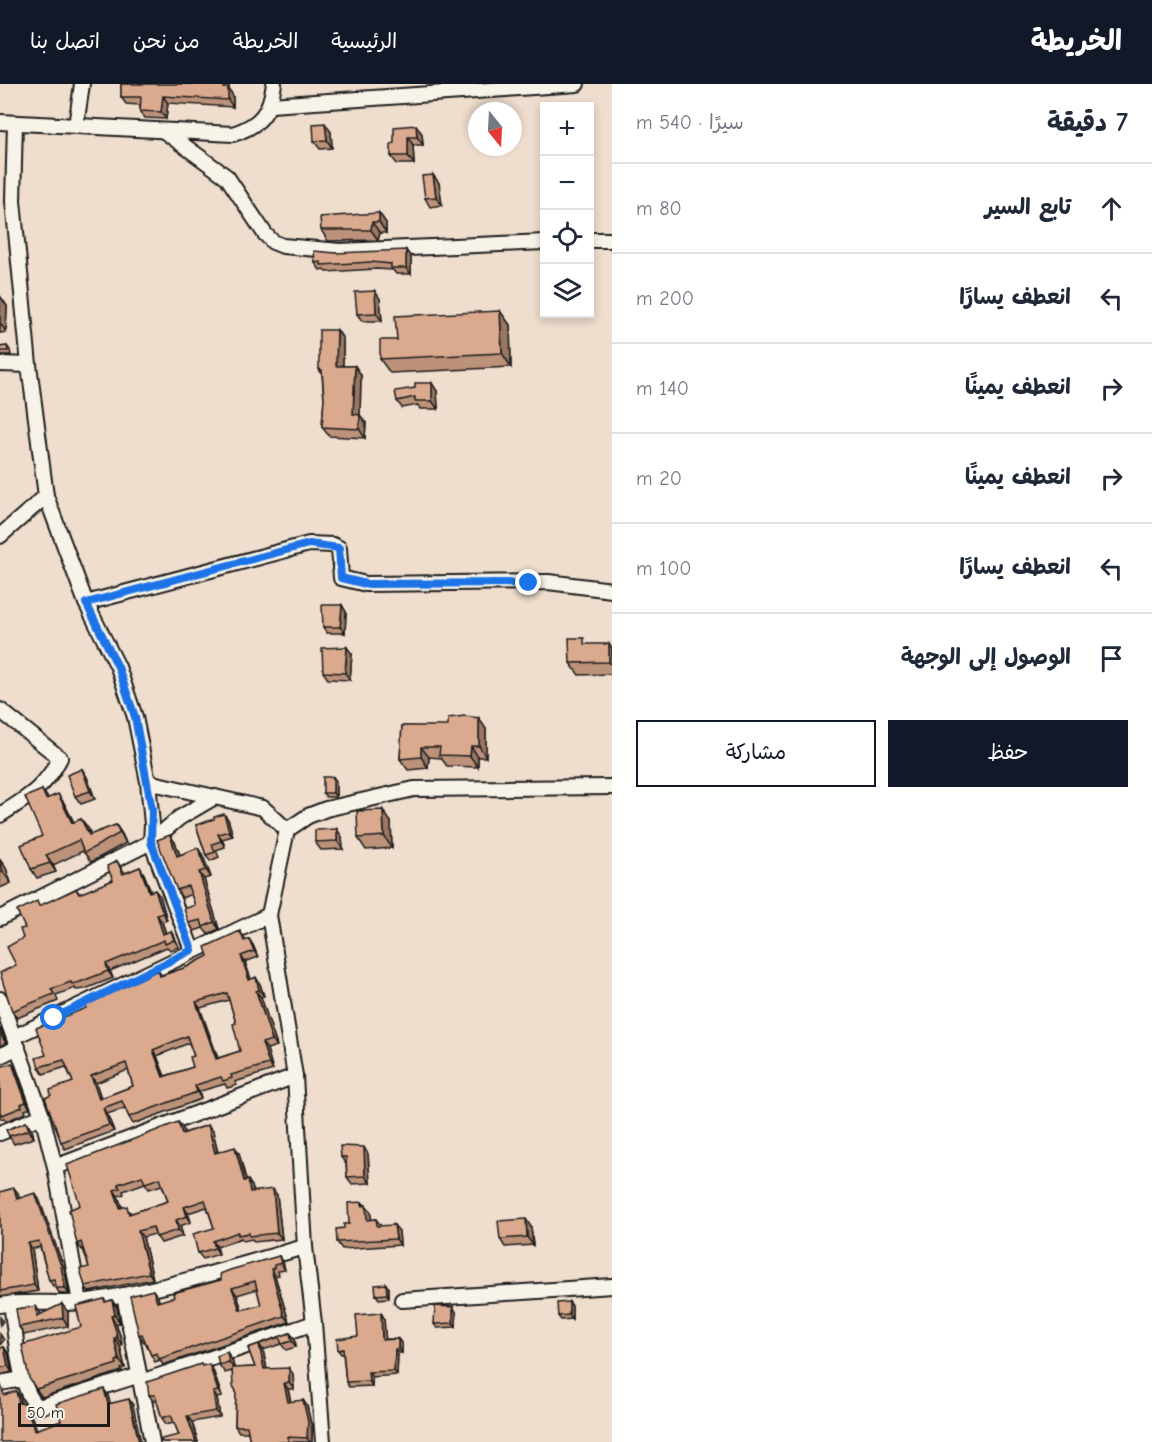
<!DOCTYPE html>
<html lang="ar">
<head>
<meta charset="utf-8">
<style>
  body { margin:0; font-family:"Comic Neue","Playpen Sans Arabic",sans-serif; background:#f2f2f3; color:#1f2937; direction:rtl }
  .controls { position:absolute; right:18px; top:18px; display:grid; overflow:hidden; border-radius:0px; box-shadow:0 3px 9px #0003 }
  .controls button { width:54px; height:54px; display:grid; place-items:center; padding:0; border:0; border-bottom:2px solid #e0e1e3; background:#fff; color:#1f2937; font:30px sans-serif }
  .compass { position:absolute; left:468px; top:18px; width:54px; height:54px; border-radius:50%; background:#fff; box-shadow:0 3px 9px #0003; rotate:162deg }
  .scale { position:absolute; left:18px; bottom:15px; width:92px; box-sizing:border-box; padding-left:6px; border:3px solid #1c1c1c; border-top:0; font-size:16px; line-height:21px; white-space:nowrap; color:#1c1c1c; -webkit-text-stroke:4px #f7f3e8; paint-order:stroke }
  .stop { position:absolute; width:18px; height:18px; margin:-14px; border:4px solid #1a73e8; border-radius:50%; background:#fff }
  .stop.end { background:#1a73e8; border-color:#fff; box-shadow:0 2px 6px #0008 }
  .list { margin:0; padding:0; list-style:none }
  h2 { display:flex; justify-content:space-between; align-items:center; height:78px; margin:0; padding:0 24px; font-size:26px }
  h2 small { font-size:20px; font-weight:400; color:#747a83 }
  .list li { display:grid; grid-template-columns:39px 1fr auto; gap:18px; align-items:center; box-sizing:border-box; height:90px; padding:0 24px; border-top:2px solid #e0e1e3 }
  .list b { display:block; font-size:22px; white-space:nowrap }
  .list em { font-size:20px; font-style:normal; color:#747a83 }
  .actions { display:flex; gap:12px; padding:18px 24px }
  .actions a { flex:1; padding:14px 0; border:2px solid #111827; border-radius:0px; text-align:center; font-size:21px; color:#111827 }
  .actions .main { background:#111827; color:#fff }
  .icon { flex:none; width:33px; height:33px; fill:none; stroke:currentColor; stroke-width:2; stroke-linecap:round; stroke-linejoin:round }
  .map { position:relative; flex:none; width:612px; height:1358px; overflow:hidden; direction:ltr }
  header { display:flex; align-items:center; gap:36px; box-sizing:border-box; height:84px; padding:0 30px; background:#111827; color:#fff }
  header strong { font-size:28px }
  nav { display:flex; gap:33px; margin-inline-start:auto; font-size:21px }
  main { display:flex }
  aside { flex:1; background:#fff }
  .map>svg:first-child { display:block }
</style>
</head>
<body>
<header>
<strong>الخريطة</strong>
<nav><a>الرئيسية</a><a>الخريطة</a><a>من نحن</a><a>اتصل بنا</a></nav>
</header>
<main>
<aside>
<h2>7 دقيقة<small>سيرًا · 540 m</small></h2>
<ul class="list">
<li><svg class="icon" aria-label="ahead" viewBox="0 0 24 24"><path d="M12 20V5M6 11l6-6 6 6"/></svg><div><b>تابع السير</b></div><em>80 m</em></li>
<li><svg class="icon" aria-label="left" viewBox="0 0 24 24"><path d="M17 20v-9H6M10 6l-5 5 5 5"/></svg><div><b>انعطف يسارًا</b></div><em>200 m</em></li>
<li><svg class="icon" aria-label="right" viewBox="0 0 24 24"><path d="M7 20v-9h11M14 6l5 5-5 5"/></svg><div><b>انعطف يمينًا</b></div><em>140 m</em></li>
<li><svg class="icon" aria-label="right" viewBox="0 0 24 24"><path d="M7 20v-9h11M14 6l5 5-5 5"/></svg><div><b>انعطف يمينًا</b></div><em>20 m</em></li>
<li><svg class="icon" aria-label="left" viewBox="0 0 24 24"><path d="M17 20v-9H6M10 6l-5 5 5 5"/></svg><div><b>انعطف يسارًا</b></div><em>100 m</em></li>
<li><svg class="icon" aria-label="arrive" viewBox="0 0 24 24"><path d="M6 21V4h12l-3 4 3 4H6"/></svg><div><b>الوصول إلى الوجهة</b></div></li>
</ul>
<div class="actions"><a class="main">حفظ</a><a>مشاركة</a></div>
</aside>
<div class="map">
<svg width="612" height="1358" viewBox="0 0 612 1358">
  <rect width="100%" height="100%" fill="#efddcd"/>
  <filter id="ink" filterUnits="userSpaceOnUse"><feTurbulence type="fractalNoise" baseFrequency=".0167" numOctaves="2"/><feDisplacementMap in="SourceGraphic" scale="12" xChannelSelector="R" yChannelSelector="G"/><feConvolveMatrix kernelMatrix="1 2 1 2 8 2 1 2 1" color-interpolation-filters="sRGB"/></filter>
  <g filter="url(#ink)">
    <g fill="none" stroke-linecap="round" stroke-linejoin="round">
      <!-- minor casing -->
      <g stroke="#1c1c1c" stroke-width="18">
        <g id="minor">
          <path d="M 271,21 L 577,0"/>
          <path d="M 0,38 L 233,50 C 261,41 270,28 274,0"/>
          <path d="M 76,42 L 82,0"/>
          <path d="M 164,47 L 227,93 L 265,150 L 273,158 L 283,162 L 340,167 L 544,158"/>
          <path d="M 590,156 L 612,156"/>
          <path d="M 0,280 L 29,281"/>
          <path d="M 46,412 L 86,519 L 118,583 L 135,633 L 148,698 L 263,724 L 287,746 L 269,831 L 295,992 L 305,1163 L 314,1239 L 323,1358"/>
          <path d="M 0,452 L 46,412 L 29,281 L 13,117 L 15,39"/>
          <path d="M 86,519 L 309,460 L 333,461 L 339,464 L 341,494 L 366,500 L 548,498 L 612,506"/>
          <path d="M 0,626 L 60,674 C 44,705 28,713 0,731"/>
          <path d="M 148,698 L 152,740 L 151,758 L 192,866"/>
          <path d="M 287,746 L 308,732 L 326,725 L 414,705 L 612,703"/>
          <path d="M 0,834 L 151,758 L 179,734 L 215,713"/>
          <path d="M 0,915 L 42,1032 L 55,1083 L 80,1218"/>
          <path d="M 14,953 L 269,831"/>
          <path d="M 0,972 L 18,963"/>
          <path d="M 0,1049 L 42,1032"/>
          <path d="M 55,1083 L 295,992"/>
          <path d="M 124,1211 L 152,1358"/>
          <path d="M 402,1216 L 612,1202"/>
          <path d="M 11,1219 C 15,1242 18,1310 39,1323 L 140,1291"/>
          <path d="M 0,1221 C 28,1216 55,1221 82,1218 C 155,1209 234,1182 305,1163"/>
          <path d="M 141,1298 L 314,1239"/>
          <path d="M 0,1299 L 23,1295"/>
        </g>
      </g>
      <!-- minor -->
      <use href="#minor" stroke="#f7f3e8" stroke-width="14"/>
    </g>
    <!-- wall -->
    <g fill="#bc927a" stroke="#1c1c1c" stroke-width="1.5" fill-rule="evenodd">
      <path d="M 121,0 L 229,0 L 229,5 L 233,12 L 233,23 L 168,19 L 166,35 L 145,34 L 140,27 L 140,21 L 126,20 L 121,13 Z"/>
      <path d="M 416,41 L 422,50 L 423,61 L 413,61 L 414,80 L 397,80 L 391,72 L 394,59 Z"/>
      <path d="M 331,48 L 332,64 L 320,65 L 314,57 Z"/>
      <path d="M 433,91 L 439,99 L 442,121 L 430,123 L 425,114 Z"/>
      <path d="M 379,129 L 386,139 L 386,149 L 380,149 L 378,156 L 328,157 L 321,146 Z"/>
      <path d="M 336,169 L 411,173 L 411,190 L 396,190 L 393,186 L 376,185 L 326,188 L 324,185 L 320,186 L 315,179 Z"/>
      <path d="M 0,212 L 7,222 L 6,248 L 0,249 Z"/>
      <path d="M 380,215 L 382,237 L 362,237 L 357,230 Z"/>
      <path d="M 500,227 L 510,241 L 511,283 L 390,289 L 380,275 L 397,256 Z"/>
      <path d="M 337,246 L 343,255 L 343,282 L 355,282 L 361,291 L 360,331 L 366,339 L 365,354 L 329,352 L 322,343 L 324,314 L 322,291 L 319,285 Z"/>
      <path d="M 7,262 L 10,266 L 11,271 L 0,271 L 0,263 Z"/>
      <path d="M 415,304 L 437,307 L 438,325 L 420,325 L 418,321 L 402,324 L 397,317 Z"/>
      <path d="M 342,521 L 346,528 L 345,549 L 327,549 L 323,543 Z"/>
      <path d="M 609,560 L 612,564 L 612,590 L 579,591 L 570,579 Z"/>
      <path d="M 352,570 L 350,596 L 328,595 L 323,588 Z"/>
      <path d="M 402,642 L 486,645 L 486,673 L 478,673 L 478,683 L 447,682 L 441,674 L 429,673 L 428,684 L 408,686 L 400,675 Z"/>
      <path d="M 82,685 L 87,693 L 95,715 L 81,720 L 75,712 Z"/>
      <path d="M 333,693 L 336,697 L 336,713 L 326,713 L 323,709 Z"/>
      <path d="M 42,706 L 48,714 L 64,719 L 74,738 L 81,735 L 88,744 L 91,751 L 116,741 L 122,750 L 126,759 L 91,778 L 83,767 L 53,781 L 56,788 L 37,794 L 31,785 L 42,752 Z"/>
      <path d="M 228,735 L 233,752 L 222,755 L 225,763 L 216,766 L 219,773 L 210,777 L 206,771 L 196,741 Z"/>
      <path d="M 391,738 L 392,764 L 366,766 L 358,754 Z"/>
      <path d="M 342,753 L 343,765 L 321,766 L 315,758 Z"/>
      <path d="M 175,758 L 180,771 L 198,764 L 203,772 L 211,793 L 204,795 L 219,845 L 208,850 L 203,844 L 194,847 L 189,839 L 195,821 L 191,810 L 182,814 L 177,806 Z"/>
      <path d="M 0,776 L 6,784 L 11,799 L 0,804 Z"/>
      <path d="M 117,777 L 125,789 L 140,783 L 144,790 L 151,807 L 160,812 L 167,836 L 162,838 L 166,849 L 175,854 L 179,863 L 170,866 L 167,863 L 110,887 L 113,894 L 85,905 L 76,906 L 75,904 L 56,911 L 58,917 L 17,934 L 12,927 L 16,881 L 23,854 L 25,844 L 40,822 L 76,805 L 80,810 L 113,796 Z"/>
      <path d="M 240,847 L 246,856 L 249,855 L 253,861 L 258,873 L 245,878 L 251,895 L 260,900 L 264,912 L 261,913 L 277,962 L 267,965 L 273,986 L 235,998 L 237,1001 L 227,1004 L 225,1000 L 204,1006 L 199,1008 L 201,1015 L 133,1040 L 129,1033 L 125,1024 L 107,1030 L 114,1047 L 65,1065 L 61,1058 L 51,1011 L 73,998 L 66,983 L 43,990 L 39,983 L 46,971 L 86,924 L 158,886 L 162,892 L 187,883 L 208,872 ZM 229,916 L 236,939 L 240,967 L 218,974 L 200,924 ZM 189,959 L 194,972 L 193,983 L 165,992 L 157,972 ZM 128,986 L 133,1002 L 101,1014 L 96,999 Z"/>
      <path d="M 0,944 L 6,959 L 0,962 Z"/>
      <path d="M 0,983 L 16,985 L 30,1024 L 25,1026 L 26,1029 L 6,1037 L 4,1034 L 0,1035 Z"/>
      <path d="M 26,1038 L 32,1046 L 34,1054 L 14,1060 L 9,1052 Z"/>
      <path d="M 178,1038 L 183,1044 L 184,1049 L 208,1041 L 213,1047 L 218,1068 L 239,1069 L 246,1097 L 252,1102 L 253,1107 L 277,1111 L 282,1155 L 254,1158 L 252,1155 L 243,1157 L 241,1154 L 217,1163 L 219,1170 L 203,1175 L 198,1169 L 214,1144 L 207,1123 L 188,1129 L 191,1138 L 180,1142 L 183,1152 L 161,1159 L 155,1150 L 143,1153 L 153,1195 L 89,1208 L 85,1202 L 89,1183 L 83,1165 L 82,1166 L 77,1160 L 80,1121 ZM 145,1099 L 149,1105 L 162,1101 L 168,1117 L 132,1129 L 122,1124 L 118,1112 L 124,1110 L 123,1107 Z"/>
      <path d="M 368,1070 L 370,1099 L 352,1100 L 347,1093 L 346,1080 L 341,1073 Z"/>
      <path d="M 14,1104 L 18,1109 L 19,1114 L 39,1115 L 65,1187 L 69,1210 L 60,1210 L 56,1204 L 56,1201 L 53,1202 L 49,1196 L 40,1163 L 32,1165 L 38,1207 L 0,1213 L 0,1108 Z"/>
      <path d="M 362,1118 L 371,1128 L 371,1136 L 376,1135 L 381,1142 L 399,1147 L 400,1161 L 342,1165 L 337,1158 L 344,1144 L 349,1140 Z"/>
      <path d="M 531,1143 L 533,1161 L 505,1163 L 500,1155 Z"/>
      <path d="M 279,1172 L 283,1178 L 285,1186 L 278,1187 L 279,1191 L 275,1192 L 289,1238 L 163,1281 L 160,1276 L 155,1278 L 151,1271 L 145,1257 L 144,1258 L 139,1251 L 158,1213 L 159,1218 L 174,1213 L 221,1196 ZM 257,1205 L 261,1221 L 242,1226 L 237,1211 Z"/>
      <path d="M 389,1204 L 389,1214 L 379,1215 L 376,1211 Z"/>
      <path d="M 104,1215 L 106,1218 L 112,1216 L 117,1224 L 120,1239 L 116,1240 L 121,1254 L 122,1261 L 120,1262 L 125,1284 L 121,1285 L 122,1287 L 42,1313 L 36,1305 L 81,1243 Z"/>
      <path d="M 569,1218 L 572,1222 L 572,1235 L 561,1236 L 558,1232 Z"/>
      <path d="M 453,1223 L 456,1228 L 456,1243 L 437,1244 L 434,1240 Z"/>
      <path d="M 68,1228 L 68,1242 L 24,1251 L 19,1243 L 41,1230 Z"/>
      <path d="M 381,1229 L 384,1234 L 385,1255 L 398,1255 L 402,1260 L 402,1269 L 398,1269 L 397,1291 L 372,1293 L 372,1302 L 349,1303 L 346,1298 L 343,1270 L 341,1270 L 338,1266 L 358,1252 Z"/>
      <path d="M 290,1249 L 295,1255 L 296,1263 L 286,1266 L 281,1260 L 263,1266 L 267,1285 L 293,1290 L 294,1305 L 288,1305 L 291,1318 L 303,1316 L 307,1322 L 312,1344 L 312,1358 L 250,1358 L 248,1348 L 239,1348 L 235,1342 L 236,1307 L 232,1287 L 225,1289 L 219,1281 L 227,1268 L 232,1276 L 234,1284 L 255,1283 L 248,1264 Z"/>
      <path d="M 4,1263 L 8,1269 L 12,1288 L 0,1291 L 0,1264 Z"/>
      <path d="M 201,1280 L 202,1282 L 213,1286 L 222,1313 L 217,1314 L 220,1333 L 192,1338 L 198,1358 L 162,1358 L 179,1351 L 174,1338 L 166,1340 L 162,1334 L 157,1317 L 153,1317 L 149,1311 Z"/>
    </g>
    <!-- shaded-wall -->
    <g fill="#997763" stroke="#1c1c1c" stroke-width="1.5">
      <path d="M 224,0 L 229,0 L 229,5 L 233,12 L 233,23 L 228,16 L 224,4 Z"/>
      <path d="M 163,12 L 168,19 L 166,35 L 161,28 Z"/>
      <path d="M 325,39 L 331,48 L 332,64 L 327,56 Z"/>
      <path d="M 416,41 L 422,50 L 423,61 L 417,53 Z"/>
      <path d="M 408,53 L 413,61 L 414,80 L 408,72 Z"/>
      <path d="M 433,91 L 439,99 L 442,121 L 436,113 Z"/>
      <path d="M 379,129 L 386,139 L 386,149 L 379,138 Z"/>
      <path d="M 372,138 L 380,149 L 378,156 L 371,146 Z"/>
      <path d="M 406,166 L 411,173 L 411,190 L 406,184 Z"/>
      <path d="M 375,207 L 380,215 L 382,237 L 376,229 Z"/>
      <path d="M 0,212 L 7,222 L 6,248 L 0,239 Z"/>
      <path d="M 500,227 L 510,241 L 511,283 L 502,269 Z"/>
      <path d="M 337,246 L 343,255 L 343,291 L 336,282 Z"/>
      <path d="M 355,282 L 361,291 L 360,331 L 366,339 L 365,354 L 359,345 L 353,330 Z"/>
      <path d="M 432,299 L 437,307 L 438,325 L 432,317 Z"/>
      <path d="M 342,521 L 346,528 L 345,549 L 340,543 Z"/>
      <path d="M 609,560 L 612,564 L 612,582 L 609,578 Z"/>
      <path d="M 347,563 L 352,570 L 350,596 L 345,589 Z"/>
      <path d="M 479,634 L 486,645 L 486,673 L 479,662 Z"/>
      <path d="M 471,662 L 478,673 L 478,683 L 470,672 Z"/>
      <path d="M 421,663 L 429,673 L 428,684 L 421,673 Z"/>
      <path d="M 82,685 L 87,693 L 95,715 L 90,707 Z"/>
      <path d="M 333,693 L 336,697 L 336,713 L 333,709 Z"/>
      <path d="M 58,710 L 64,719 L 79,749 L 72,739 Z"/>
      <path d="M 383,726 L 391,738 L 392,764 L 384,752 Z"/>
      <path d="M 224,730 L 228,735 L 233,752 L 229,747 Z"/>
      <path d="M 81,735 L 88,744 L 96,761 L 89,751 Z"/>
      <path d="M 116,741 L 122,750 L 126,759 L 120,749 Z"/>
      <path d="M 337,745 L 342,753 L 343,765 L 337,757 Z"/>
      <path d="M 218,750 L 222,755 L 225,763 L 221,757 Z"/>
      <path d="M 170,751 L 175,758 L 183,779 L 177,772 Z"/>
      <path d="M 198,764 L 203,772 L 211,793 L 206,786 Z"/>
      <path d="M 46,771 L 53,781 L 56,788 L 50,779 Z"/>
      <path d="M 0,776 L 6,784 L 11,799 L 3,788 L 0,780 Z"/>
      <path d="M 140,783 L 144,790 L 153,814 L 149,808 Z"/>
      <path d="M 199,788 L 204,795 L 219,845 L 214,838 Z"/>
      <path d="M 155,806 L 160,812 L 167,836 L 163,829 Z"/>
      <path d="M 157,831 L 162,838 L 168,856 L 163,850 Z"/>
      <path d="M 171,847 L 175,854 L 179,863 L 174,856 Z"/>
      <path d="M 249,855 L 253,861 L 258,873 L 254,867 Z"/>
      <path d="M 241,872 L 245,878 L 253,902 L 249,896 Z"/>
      <path d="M 106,880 L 110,887 L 113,894 L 108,887 Z"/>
      <path d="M 256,893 L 260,900 L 264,912 L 259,906 Z"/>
      <path d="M 256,907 L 261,913 L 277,962 L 272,956 Z"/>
      <path d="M 196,918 L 200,924 L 220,981 L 216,975 Z"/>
      <path d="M 0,944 L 2,947 L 6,959 L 2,953 Z"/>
      <path d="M 262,959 L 267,965 L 273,986 L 269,980 Z"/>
      <path d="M 153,966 L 157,972 L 167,999 L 163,993 Z"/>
      <path d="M 12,979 L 16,985 L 30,1024 L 26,1018 Z"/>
      <path d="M 91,992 L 96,999 L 103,1021 L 99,1015 Z"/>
      <path d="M 195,1002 L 199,1008 L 201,1015 L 197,1008 Z"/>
      <path d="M 103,1024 L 107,1030 L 114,1047 L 109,1041 Z"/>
      <path d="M 26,1038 L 32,1046 L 34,1054 L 29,1046 Z"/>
      <path d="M 178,1038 L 183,1044 L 186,1056 L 182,1050 Z"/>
      <path d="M 208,1041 L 213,1047 L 219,1075 L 215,1069 Z"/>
      <path d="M 235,1063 L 239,1069 L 248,1103 L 244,1097 Z"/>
      <path d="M 364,1063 L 368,1070 L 370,1099 L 365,1092 Z"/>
      <path d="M 248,1096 L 252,1102 L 255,1114 L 250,1108 Z"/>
      <path d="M 14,1104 L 18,1109 L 21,1121 L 17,1115 Z"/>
      <path d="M 273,1105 L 277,1111 L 282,1155 L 277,1149 Z"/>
      <path d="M 114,1106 L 118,1112 L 125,1130 L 120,1124 Z"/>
      <path d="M 35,1109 L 39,1115 L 65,1187 L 69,1210 L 65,1204 Z"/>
      <path d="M 362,1118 L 371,1128 L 372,1143 L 367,1136 Z"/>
      <path d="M 184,1123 L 188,1129 L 191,1138 L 187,1132 Z"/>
      <path d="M 526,1135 L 531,1143 L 533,1161 L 527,1153 Z"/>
      <path d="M 176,1136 L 180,1142 L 183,1152 L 178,1146 Z"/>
      <path d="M 394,1141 L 399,1147 L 400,1161 L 396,1155 Z"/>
      <path d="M 138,1147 L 143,1153 L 153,1195 L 149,1189 Z"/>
      <path d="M 213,1157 L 217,1163 L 219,1170 L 215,1164 Z"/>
      <path d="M 28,1159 L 32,1165 L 38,1207 L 34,1201 Z"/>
      <path d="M 279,1172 L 283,1178 L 285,1186 L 281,1179 Z"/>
      <path d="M 271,1185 L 275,1192 L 289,1238 L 284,1232 Z"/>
      <path d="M 386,1200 L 389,1204 L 389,1214 L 387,1210 Z"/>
      <path d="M 232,1204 L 237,1211 L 244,1233 L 240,1226 Z"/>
      <path d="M 153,1206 L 158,1213 L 161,1225 L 157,1218 Z"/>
      <path d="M 112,1216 L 117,1224 L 120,1239 L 115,1231 Z"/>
      <path d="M 569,1218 L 572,1222 L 572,1235 L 569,1231 Z"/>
      <path d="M 62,1220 L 68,1228 L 68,1242 L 63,1234 Z"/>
      <path d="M 36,1222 L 41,1230 L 43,1240 L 37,1232 Z"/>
      <path d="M 453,1223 L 456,1228 L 456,1243 L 453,1239 Z"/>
      <path d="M 381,1229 L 384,1234 L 386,1260 L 382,1256 Z"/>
      <path d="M 111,1232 L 116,1240 L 121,1254 L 122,1261 L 117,1254 Z"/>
      <path d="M 0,1233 L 3,1237 L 0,1241 Z"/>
      <path d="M 290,1249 L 295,1255 L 296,1263 L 292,1257 Z"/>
      <path d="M 0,1250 L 4,1256 L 0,1261 Z"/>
      <path d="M 114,1254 L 120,1262 L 125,1284 L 119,1276 Z"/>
      <path d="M 398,1255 L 402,1260 L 402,1269 L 398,1265 Z"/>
      <path d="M 259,1260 L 263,1266 L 268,1291 L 264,1285 Z"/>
      <path d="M 4,1263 L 8,1269 L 12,1288 L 8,1282 Z"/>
      <path d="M 395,1265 L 398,1269 L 397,1291 L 394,1287 Z"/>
      <path d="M 227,1268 L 232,1276 L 235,1286 L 229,1278 Z"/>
      <path d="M 209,1280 L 213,1286 L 222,1313 L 218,1307 Z"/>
      <path d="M 289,1284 L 293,1290 L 294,1305 L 289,1299 Z"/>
      <path d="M 368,1288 L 372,1293 L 372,1302 L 369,1297 Z"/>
      <path d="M 284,1299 L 288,1305 L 292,1324 L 288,1318 Z"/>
      <path d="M 104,1305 L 108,1311 L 112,1326 L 108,1320 Z"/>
      <path d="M 16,1307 L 20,1313 L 23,1325 L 19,1319 Z"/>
      <path d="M 213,1308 L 217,1314 L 220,1333 L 216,1327 Z"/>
      <path d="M 129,1315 L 133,1321 L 141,1358 L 139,1358 Z"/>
      <path d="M 303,1316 L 307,1322 L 312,1344 L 312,1358 L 310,1358 L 307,1354 Z"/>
      <path d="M 25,1320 L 29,1326 L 40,1352 L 35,1346 Z"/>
      <path d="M 187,1332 L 192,1338 L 198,1358 L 196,1358 Z"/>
    </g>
    <!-- building -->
    <g fill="#dbaa8e" stroke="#1c1c1c" stroke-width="1.5" fill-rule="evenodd">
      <path d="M 121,0 L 224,0 L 224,4 L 228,4 L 228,16 L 163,12 L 161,28 L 140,27 L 141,13 L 121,13 Z"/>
      <path d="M 325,39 L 327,56 L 314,57 L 313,40 Z"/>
      <path d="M 416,41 L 417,53 L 408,53 L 408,72 L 391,72 L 391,60 L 394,59 L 394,43 Z"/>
      <path d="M 433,91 L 436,113 L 425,114 L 422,92 Z"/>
      <path d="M 379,129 L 379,138 L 372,138 L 371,146 L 321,146 L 320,133 Z"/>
      <path d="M 406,166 L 406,184 L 391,184 L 391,180 L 371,178 L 321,181 L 321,178 L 315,179 L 314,167 L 336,169 Z"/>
      <path d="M 375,207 L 376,229 L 357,230 L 355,208 Z"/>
      <path d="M 500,227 L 502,269 L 380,275 L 380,256 L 397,256 L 395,232 Z"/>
      <path d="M 319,246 L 337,246 L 336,282 L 355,282 L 353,330 L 360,331 L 359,345 L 322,343 L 324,314 L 322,286 L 319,285 Z"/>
      <path d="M 7,262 L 8,267 L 0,267 L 0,263 Z"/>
      <path d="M 415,299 L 432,299 L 432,317 L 415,317 L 415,313 L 397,317 L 395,307 L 415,304 Z"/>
      <path d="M 322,521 L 342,521 L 340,543 L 323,543 Z"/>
      <path d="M 569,554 L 584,554 L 584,560 L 609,560 L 609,578 L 570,579 Z"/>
      <path d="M 347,563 L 345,589 L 323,588 L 322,564 Z"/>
      <path d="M 465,632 L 479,634 L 479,662 L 471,662 L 470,672 L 439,671 L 440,663 L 421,663 L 421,673 L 400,675 L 402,642 L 448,642 L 448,634 Z"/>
      <path d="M 82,685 L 90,707 L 75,712 L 67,691 Z"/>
      <rect x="323" y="693" width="10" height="16"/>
      <path d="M 42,706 L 46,715 L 58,710 L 72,739 L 81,735 L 89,751 L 116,741 L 120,749 L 84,769 L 79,756 L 46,771 L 50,779 L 31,785 L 21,761 L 42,752 L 25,713 Z"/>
      <path d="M 383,726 L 384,752 L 358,754 L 357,727 Z"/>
      <path d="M 224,730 L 229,747 L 218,750 L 221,757 L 212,760 L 215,768 L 206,771 L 196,741 L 214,735 L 214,733 Z"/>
      <path d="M 337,745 L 337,757 L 315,758 L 315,746 Z"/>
      <path d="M 170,751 L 177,772 L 198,764 L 206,786 L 199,788 L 214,838 L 203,843 L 201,836 L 189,839 L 184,825 L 195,821 L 188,802 L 177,806 L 157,756 Z"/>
      <path d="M 117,777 L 123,790 L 140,783 L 149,808 L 155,806 L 163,829 L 157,831 L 163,850 L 171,847 L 174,856 L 165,860 L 164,856 L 106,880 L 108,887 L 80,898 L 72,900 L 71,898 L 51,905 L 54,910 L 12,927 L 0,889 L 16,881 L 7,863 L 23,854 L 20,845 L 25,844 L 17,827 L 37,817 L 39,822 L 76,805 L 79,810 L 113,796 L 107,782 Z"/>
      <path d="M 0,779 L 3,788 L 0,789 Z"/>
      <path d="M 240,847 L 244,857 L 249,855 L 254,867 L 241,872 L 249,896 L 256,893 L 259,906 L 256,907 L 272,956 L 262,959 L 269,980 L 231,991 L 232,994 L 223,997 L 221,993 L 199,1000 L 195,1002 L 197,1008 L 129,1033 L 122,1017 L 103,1024 L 109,1041 L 61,1058 L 45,1014 L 51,1011 L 50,1006 L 73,998 L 64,976 L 39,983 L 36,974 L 46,971 L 36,944 L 86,924 L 85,921 L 151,889 L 158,886 L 160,892 L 187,883 L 208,872 L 205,863 ZM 227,909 L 236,939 L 233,940 L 240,967 L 216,975 L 196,918 ZM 187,952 L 194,972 L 190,973 L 193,983 L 163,993 L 153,966 ZM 126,979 L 133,1002 L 99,1015 L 91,992 Z"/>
      <path d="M 12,979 L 26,1018 L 21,1020 L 22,1023 L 2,1031 L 0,1028 L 0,983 Z"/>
      <path d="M 26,1038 L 29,1046 L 9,1052 L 6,1046 Z"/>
      <path d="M 178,1038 L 182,1050 L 208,1041 L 215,1069 L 235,1063 L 244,1097 L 248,1096 L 250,1108 L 273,1105 L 277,1149 L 249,1152 L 249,1149 L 238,1151 L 238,1148 L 213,1157 L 215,1164 L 198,1169 L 193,1150 L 214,1144 L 205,1116 L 184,1123 L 187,1132 L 176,1136 L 178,1146 L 156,1153 L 153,1143 L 138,1147 L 149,1189 L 85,1202 L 80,1185 L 89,1183 L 81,1158 L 77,1160 L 69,1126 L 80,1121 L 67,1081 ZM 142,1092 L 145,1099 L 160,1094 L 168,1117 L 129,1130 L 127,1122 L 120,1124 L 114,1106 L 120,1104 L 118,1100 Z"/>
      <path d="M 340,1062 L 364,1063 L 365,1092 L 347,1093 L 346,1073 L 341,1073 Z"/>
      <path d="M 14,1104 L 17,1115 L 35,1109 L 61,1182 L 65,1204 L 56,1204 L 54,1195 L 49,1196 L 39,1157 L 28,1159 L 34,1201 L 0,1207 L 0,1108 Z"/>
      <path d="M 362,1118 L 362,1122 L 366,1121 L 367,1136 L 376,1135 L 377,1142 L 394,1141 L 396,1155 L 337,1158 L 336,1145 L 344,1144 L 344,1140 L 349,1140 L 348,1119 Z"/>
      <path d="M 526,1135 L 527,1153 L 500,1155 L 498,1137 Z"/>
      <path d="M 279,1172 L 281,1179 L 274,1181 L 274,1184 L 271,1185 L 284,1232 L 159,1275 L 157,1269 L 151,1271 L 142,1250 L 139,1251 L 130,1212 L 153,1206 L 157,1218 L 174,1213 L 173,1209 L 221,1196 L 220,1190 L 230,1186 ZM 255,1197 L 261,1221 L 240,1226 L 232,1204 Z"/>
      <path d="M 386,1200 L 387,1210 L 376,1211 L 375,1201 Z"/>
      <path d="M 104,1215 L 105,1218 L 112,1216 L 115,1231 L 111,1232 L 116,1247 L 117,1254 L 114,1254 L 119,1276 L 116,1277 L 117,1280 L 36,1305 L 29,1294 L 22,1261 L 81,1243 L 76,1222 Z"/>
      <path d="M 569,1218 L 569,1231 L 558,1232 L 557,1219 Z"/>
      <path d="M 62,1220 L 63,1234 L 19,1243 L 16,1225 L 36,1222 L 37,1232 Z"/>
      <path d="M 435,1222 L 453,1223 L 453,1239 L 434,1240 Z"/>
      <path d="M 381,1229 L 382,1256 L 398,1255 L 398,1265 L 395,1265 L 394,1287 L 368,1288 L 369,1297 L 346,1298 L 343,1265 L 338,1266 L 337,1255 L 358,1252 L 356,1231 Z"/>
      <path d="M 290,1249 L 292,1257 L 282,1260 L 279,1253 L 259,1260 L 264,1285 L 289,1284 L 289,1299 L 284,1299 L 288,1318 L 303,1316 L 308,1338 L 307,1354 L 287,1353 L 289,1358 L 250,1358 L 247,1342 L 235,1342 L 236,1307 L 233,1302 L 232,1284 L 255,1283 L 248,1264 Z"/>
      <path d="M 4,1263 L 8,1282 L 0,1284 L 0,1264 Z"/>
      <path d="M 227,1268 L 229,1278 L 219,1281 L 217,1272 Z"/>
      <path d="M 201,1280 L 202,1282 L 209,1280 L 218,1307 L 213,1308 L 216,1327 L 187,1332 L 196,1358 L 162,1358 L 161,1355 L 179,1351 L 171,1331 L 162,1334 L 155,1311 L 149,1311 L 147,1298 Z"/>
      <path d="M 0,1301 L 1,1301 L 4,1311 L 16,1307 L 19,1319 L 25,1320 L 35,1346 L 61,1337 L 56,1320 L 104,1305 L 108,1320 L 129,1315 L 139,1358 L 0,1358 Z"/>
    </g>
  </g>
  <g fill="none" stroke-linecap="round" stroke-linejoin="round" filter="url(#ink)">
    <!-- route -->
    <path stroke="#1a73e8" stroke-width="8" d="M 54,934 L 192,866 L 151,758 L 152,726 L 135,633 L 118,583 L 86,519 L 309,460 L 339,464 L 341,494 L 366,500 L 529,499"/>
  </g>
</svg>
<div class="controls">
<button>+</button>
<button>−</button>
<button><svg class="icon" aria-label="locate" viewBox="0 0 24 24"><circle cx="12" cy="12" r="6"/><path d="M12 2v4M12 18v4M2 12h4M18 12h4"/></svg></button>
<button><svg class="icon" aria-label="layers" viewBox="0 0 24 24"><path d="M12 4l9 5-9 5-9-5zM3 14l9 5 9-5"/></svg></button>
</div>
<svg class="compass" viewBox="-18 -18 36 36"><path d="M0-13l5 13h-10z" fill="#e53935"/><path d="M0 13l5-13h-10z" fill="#747a83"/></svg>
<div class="scale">50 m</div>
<div class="stop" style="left:54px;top:934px"></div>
<div class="stop end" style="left:529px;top:499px"></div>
</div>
</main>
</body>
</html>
